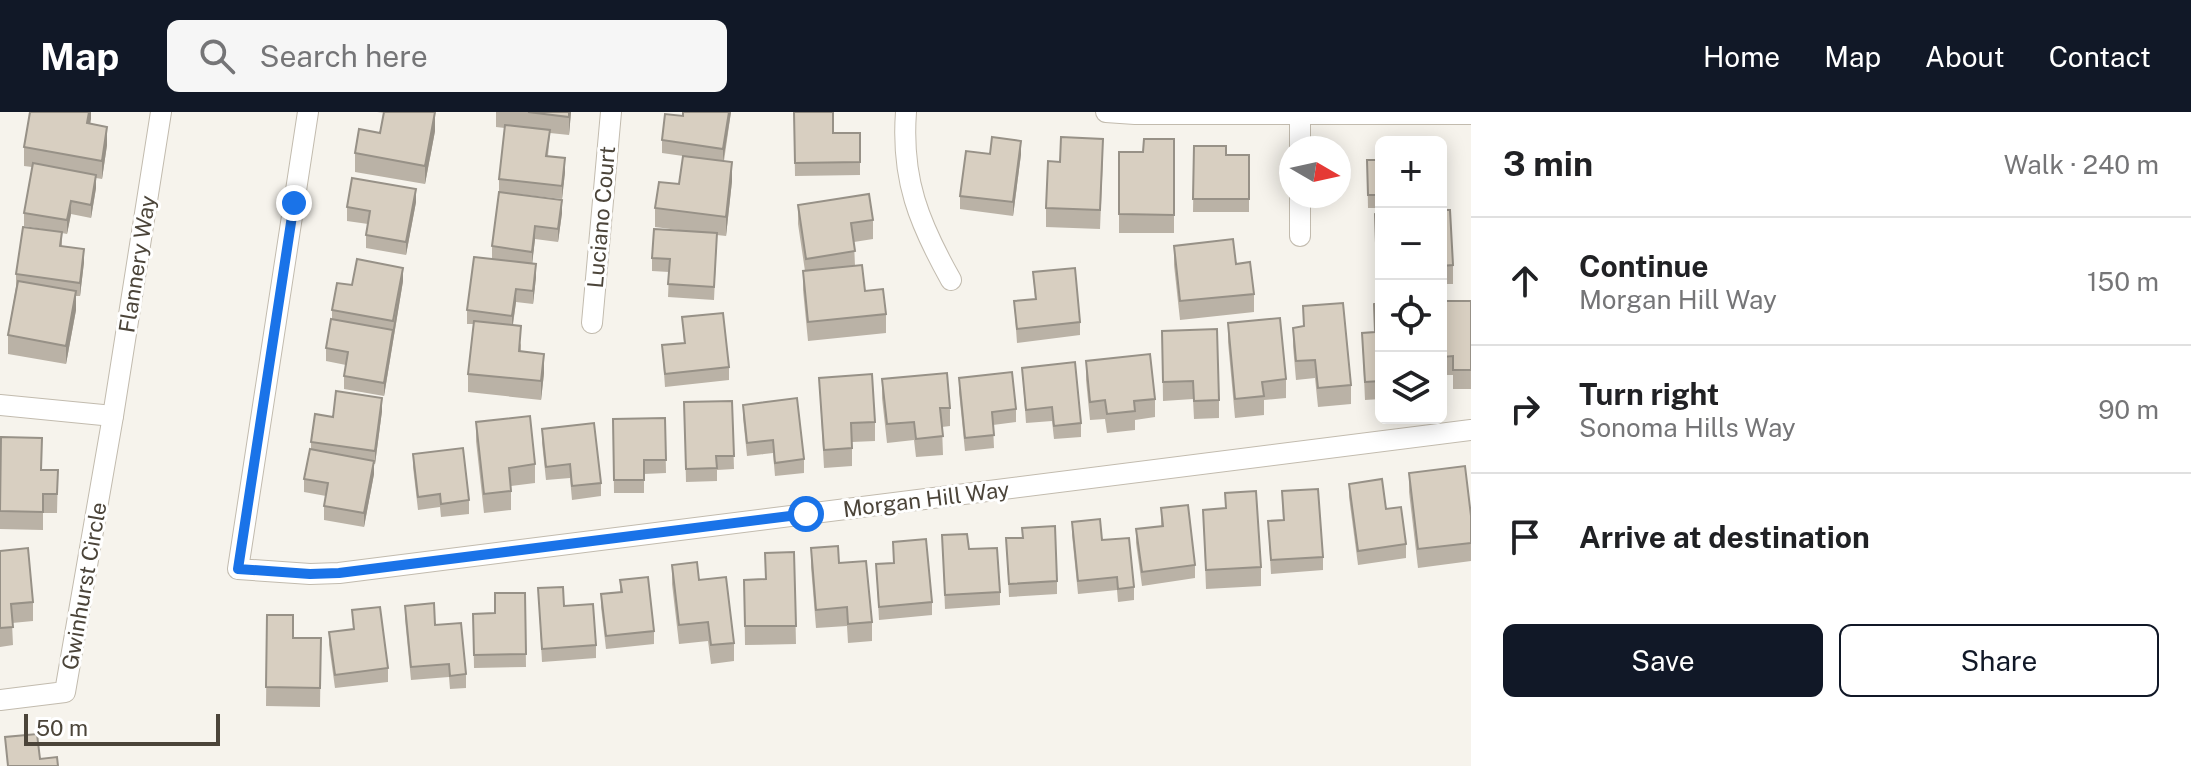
<!DOCTYPE html>
<html lang="en">
<head>
<meta charset="utf-8">
<style>
  body { margin:0; font-family:"Public Sans",sans-serif; background:#f6f6f6; color:#202124 }
  .controls { position:absolute; right:24px; top:24px; display:grid; overflow:hidden; border-radius:12px; box-shadow:0 4px 20px #0003 }
  .controls button { width:72px; height:72px; display:grid; place-items:center; padding:0; border:0; border-bottom:2px solid #e0e0e0; background:#fff; color:#202124; font:40px sans-serif }
  .compass { position:absolute; left:1279px; top:24px; width:72px; height:72px; border-radius:50%; background:#fff; box-shadow:0 4px 20px #0003; rotate:99deg }
  .scale { position:absolute; left:24px; bottom:20px; width:196px; box-sizing:border-box; padding-left:8px; border:4px solid #4b4439; border-top:0; font-size:22px; line-height:28px; white-space:nowrap; color:#4b4439; -webkit-text-stroke:6px #fff; paint-order:stroke }
  .stop { position:absolute; width:24px; height:24px; margin:-18px; border:6px solid #1a73e8; border-radius:50%; background:#fff }
  .stop.end { background:#1a73e8; border-color:#fff; box-shadow:0 2px 8px #0008 }
  .list { margin:0; padding:0; list-style:none }
  h2 { display:flex; justify-content:space-between; align-items:center; height:104px; margin:0; padding:0 32px; font-size:34px }
  h2 small { font-size:26px; font-weight:400; color:#757577 }
  .list li { display:grid; grid-template-columns:52px 1fr auto; gap:24px; align-items:center; box-sizing:border-box; height:128px; padding:0 32px; border-top:2px solid #e0e0e0 }
  .list b { display:block; font-size:30px; white-space:nowrap }
  .list p { margin:0; font-size:26px; white-space:nowrap; color:#757577 }
  .list em { font-size:26px; font-style:normal; color:#757577 }
  .actions { display:flex; gap:16px; padding:24px 32px }
  .actions a { flex:1; padding:18px 0; border:2px solid #111827; border-radius:12px; text-align:center; font-size:28px; color:#111827 }
  .actions .main { background:#111827; color:#fff }
  .icon { flex:none; width:44px; height:44px; fill:none; stroke:currentColor; stroke-width:2; stroke-linecap:round; stroke-linejoin:round }
  .map { position:relative; flex:none; width:1471px; height:654px; overflow:hidden }
  header { display:flex; align-items:center; gap:48px; box-sizing:border-box; height:112px; padding:0 40px; background:#111827; color:#fff }
  header strong { font-size:38px }
  nav { display:flex; gap:44px; margin-inline-start:auto; font-size:28px }
  .search { width:560px; height:72px; background:#f6f6f6; display:flex; align-items:center; gap:20px; box-sizing:border-box; padding:0 28px; border-radius:12px; color:#757577; font-size:30px }
  main { display:flex }
  aside { flex:1; background:#fff }
  .map>svg:first-child { display:block }
</style>
</head>
<body>
<header>
<strong>Map</strong>
<div class="search"><svg class="icon" aria-label="search" viewBox="0 0 24 24"><circle cx="10" cy="10" r="6"/><path d="M15 15l6 6"/></svg>Search here</div>
<nav><a>Home</a><a>Map</a><a>About</a><a>Contact</a></nav>
</header>
<main>
<div class="map">
<svg width="1471" height="654" viewBox="0 0 1471 654">
  <rect width="100%" height="100%" fill="#f6f3ec"/>
  <g fill="none" stroke-linecap="round" stroke-linejoin="round">
    <!-- street casing -->
    <g stroke="#c2bbae" stroke-width="22">
      <g id="street">
        <path d="M 308,0 L 238,457 L 310,462 L 339,461 L 1471,318"/>
        <path d="M 906,0 C 901,67 919,111 951,168"/>
        <path d="M 1106,0 L 1135,2 L 1471,2"/>
        <path d="M 1300,2 L 1300,36"/>
        <path d="M 1300,84 L 1300,124"/>
        <path d="M 592,211 L 611,0"/>
        <path d="M 0,293 L 113,304"/>
        <path d="M 0,588 L 65,580 L 113,304 L 161,0"/>
      </g>
    </g>
    <!-- street -->
    <use href="#street" stroke="#fff" stroke-width="20"/>
  </g>
  <!-- wall -->
  <g fill="#bab2a6">
    <path d="M 91,0 L 90,12 L 107,33 L 102,67 L 96,66 L 96,76 L 91,106 L 71,102 L 67,122 L 62,121 L 62,134 L 84,150 L 80,184 L 76,184 L 76,198 L 66,252 L 8,242 L 8,223 L 16,175 L 16,162 L 48,118 L 24,114 L 24,101 L 32,55 L 24,54 L 24,35 Z"/>
    <path d="M 377,0 L 435,0 L 435,19 L 425,72 L 355,60 L 355,41 L 380,21 L 384,1 Z"/>
    <path d="M 496,0 L 571,0 L 569,23 L 550,21 L 548,44 L 565,60 L 562,87 L 499,80 L 562,101 L 558,130 L 535,127 L 532,152 L 536,165 L 533,192 L 516,190 L 513,213 L 521,233 L 521,240 L 544,261 L 541,288 L 468,280 L 468,262 L 474,212 L 467,212 L 467,198 L 492,147 L 492,134 L 499,80 L 499,67 L 505,16 L 496,15 Z"/>
    <path d="M 731,0 L 724,49 L 732,69 L 726,124 L 717,123 L 714,188 L 668,185 L 669,160 L 652,159 L 652,146 L 686,119 L 655,115 L 655,96 L 679,72 L 683,44 L 662,41 L 662,28 L 683,4 Z"/>
    <path d="M 794,0 L 833,21 L 860,21 L 860,63 L 795,64 Z"/>
    <path d="M 1174,27 L 1174,121 L 1119,121 L 1119,40 L 1143,40 Z"/>
    <path d="M 1194,34 L 1226,43 L 1249,43 L 1249,100 L 1193,100 Z"/>
    <path d="M 990,42 L 1021,42 L 1013,104 L 960,97 L 960,84 Z"/>
    <path d="M 1103,46 L 1100,117 L 1046,115 L 1046,96 L 1060,50 Z"/>
    <path d="M 1367,48 L 1381,48 L 1381,96 L 1368,96 Z"/>
    <path d="M 416,90 L 406,143 L 366,136 L 366,123 L 368,112 L 347,109 L 347,95 Z"/>
    <path d="M 798,93 L 873,108 L 873,127 L 854,130 L 855,154 L 865,179 L 886,202 L 886,221 L 808,229 L 803,178 L 803,159 L 805,159 L 798,112 Z"/>
    <path d="M 1441,98 L 1453,153 L 1453,172 L 1441,172 Z"/>
    <path d="M 1381,101 L 1381,149 L 1376,150 L 1375,102 Z"/>
    <path d="M 1174,134 L 1236,152 L 1254,182 L 1254,200 L 1180,208 L 1174,153 Z"/>
    <path d="M 1033,160 L 1080,210 L 1080,223 L 1017,231 L 1014,189 L 1035,187 Z"/>
    <path d="M 403,169 L 384,284 L 344,277 L 344,264 L 346,253 L 326,249 L 326,236 L 332,207 L 332,198 L 352,173 Z"/>
    <path d="M 1441,189 L 1471,189 L 1471,277 L 1453,277 L 1453,263 L 1442,263 L 1442,250 L 1441,250 Z"/>
    <path d="M 1381,191 L 1381,287 L 1365,288 L 1362,221 L 1374,220 L 1374,192 Z"/>
    <path d="M 1303,194 L 1351,273 L 1351,292 L 1318,295 L 1315,266 L 1296,268 L 1293,234 L 1293,216 L 1303,215 Z"/>
    <path d="M 682,205 L 729,255 L 729,268 L 665,275 L 662,233 L 684,231 Z"/>
    <path d="M 1228,211 L 1286,267 L 1286,286 L 1264,288 L 1264,303 L 1235,306 L 1228,230 Z"/>
    <path d="M 1162,219 L 1219,288 L 1219,306 L 1194,307 L 1193,287 L 1163,289 Z"/>
    <path d="M 1086,249 L 1155,287 L 1155,305 L 1135,308 L 1135,318 L 1107,321 L 1105,307 L 1090,308 L 1086,268 Z"/>
    <path d="M 1022,256 L 1081,311 L 1081,325 L 1054,327 L 1052,309 L 1026,311 Z"/>
    <path d="M 819,266 L 875,310 L 875,329 L 852,330 L 852,354 L 824,356 Z"/>
    <path d="M 959,266 L 1016,297 L 1016,310 L 993,313 L 994,336 L 965,339 L 959,280 Z"/>
    <path d="M 882,267 L 950,296 L 950,314 L 942,315 L 943,343 L 916,345 L 914,328 L 887,331 L 882,286 Z"/>
    <path d="M 732,289 L 734,357 L 717,358 L 717,369 L 686,370 L 684,290 Z"/>
    <path d="M 743,293 L 804,347 L 804,361 L 775,364 L 773,341 L 747,344 L 743,306 Z"/>
    <path d="M 382,299 L 375,352 L 374,352 L 374,362 L 364,415 L 324,408 L 324,394 L 326,384 L 304,380 L 304,367 L 311,337 L 311,330 L 333,305 Z"/>
    <path d="M 665,306 L 666,361 L 644,362 L 644,381 L 614,381 L 613,307 Z"/>
    <path d="M 476,310 L 535,352 L 535,371 L 511,374 L 511,398 L 484,401 L 476,329 Z"/>
    <path d="M 542,317 L 601,371 L 601,384 L 572,388 L 570,366 L 546,368 L 542,331 Z"/>
    <path d="M 413,342 L 469,388 L 469,402 L 441,405 L 440,395 L 418,398 L 413,355 Z"/>
    <path d="M 42,358 L 58,358 L 57,401 L 43,401 L 43,418 L 0,417 L 0,387 Z"/>
    <path d="M 1409,361 L 1471,404 L 1471,449 L 1418,456 L 1409,380 Z"/>
    <path d="M 1349,372 L 1386,397 L 1406,432 L 1406,446 L 1358,453 L 1349,385 Z"/>
    <path d="M 1282,379 L 1323,445 L 1323,458 L 1271,462 L 1268,409 L 1283,408 Z"/>
    <path d="M 1225,381 L 1261,455 L 1261,474 L 1206,477 L 1203,398 L 1225,396 Z"/>
    <path d="M 1161,396 L 1195,453 L 1195,466 L 1142,474 L 1136,431 L 1136,417 L 1161,414 Z"/>
    <path d="M 1072,410 L 1102,428 L 1134,475 L 1134,488 L 1118,490 L 1117,478 L 1078,482 L 1072,423 Z"/>
    <path d="M 1022,416 L 1057,469 L 1057,482 L 1009,485 L 1006,426 L 1022,426 Z"/>
    <path d="M 942,423 L 969,437 L 1000,480 L 1000,493 L 945,497 Z"/>
    <path d="M 893,430 L 932,490 L 932,503 L 879,508 L 876,452 L 893,451 Z"/>
    <path d="M 811,436 L 839,451 L 872,510 L 872,529 L 848,531 L 847,514 L 816,516 L 811,455 Z"/>
    <path d="M 0,439 L 33,490 L 33,509 L 12,511 L 13,533 L 0,535 Z"/>
    <path d="M 794,440 L 796,532 L 745,533 L 744,468 L 765,467 Z"/>
    <path d="M 672,453 L 699,468 L 734,531 L 734,549 L 711,552 L 708,529 L 679,532 L 672,472 Z"/>
    <path d="M 620,468 L 654,519 L 654,532 L 606,537 L 601,495 L 601,482 L 620,480 Z"/>
    <path d="M 538,476 L 564,494 L 596,533 L 596,546 L 542,550 Z"/>
    <path d="M 525,481 L 526,555 L 474,556 L 473,502 L 495,501 Z"/>
    <path d="M 405,494 L 435,513 L 466,562 L 466,576 L 450,577 L 449,565 L 411,568 L 405,507 Z"/>
    <path d="M 352,498 L 388,556 L 388,570 L 335,576 L 329,533 L 329,520 L 353,517 Z"/>
    <path d="M 267,503 L 293,526 L 321,526 L 320,595 L 266,594 Z"/>
  </g>
  <!-- shaded-wall -->
  <g fill="#979187">
    <path d="M 89,0 L 91,0 L 91,7 L 87,30 L 87,11 Z"/>
    <path d="M 435,0 L 435,19 L 425,72 L 425,54 Z"/>
    <path d="M 569,0 L 571,0 L 569,23 Z"/>
    <path d="M 729,0 L 731,0 L 723,50 L 723,37 Z"/>
    <path d="M 107,15 L 107,33 L 102,67 L 102,49 Z"/>
    <path d="M 1021,29 L 1021,42 L 1013,104 L 1013,90 Z"/>
    <path d="M 565,46 L 565,60 L 562,87 L 562,74 Z"/>
    <path d="M 732,50 L 732,69 L 726,124 L 726,105 Z"/>
    <path d="M 96,63 L 96,76 L 91,106 L 91,93 Z"/>
    <path d="M 416,77 L 416,90 L 406,143 L 406,130 Z"/>
    <path d="M 562,88 L 562,101 L 558,130 L 558,117 Z"/>
    <path d="M 71,89 L 71,102 L 67,122 L 67,108 Z"/>
    <path d="M 535,114 L 535,127 L 532,153 L 532,140 Z"/>
    <path d="M 84,137 L 84,150 L 80,184 L 80,171 Z"/>
    <path d="M 536,152 L 536,165 L 533,192 L 533,179 Z"/>
    <path d="M 403,156 L 403,169 L 384,284 L 384,271 Z"/>
    <path d="M 516,177 L 516,190 L 512,217 L 512,204 Z"/>
    <path d="M 76,179 L 76,198 L 66,252 L 66,234 Z"/>
    <path d="M 544,242 L 544,261 L 541,288 L 541,269 Z"/>
    <path d="M 382,286 L 382,299 L 375,352 L 375,339 Z"/>
    <path d="M 374,349 L 374,362 L 364,415 L 364,401 Z"/>
  </g>
  <!-- building -->
  <g fill="#d8cfc1" stroke="#979187" stroke-width="2">
    <path d="M 30,0 L 89,0 L 87,11 L 107,15 L 102,49 L 24,35 Z"/>
    <path d="M 384,0 L 435,0 L 425,54 L 355,41 L 359,17 L 380,21 Z"/>
    <path d="M 528,0 L 569,0 L 569,5 Z"/>
    <path d="M 683,0 L 729,0 L 723,37 L 662,28 L 665,2 L 683,4 Z"/>
    <path d="M 794,0 L 833,0 L 833,21 L 860,21 L 860,50 L 795,51 Z"/>
    <path d="M 505,13 L 550,18 L 546,44 L 565,46 L 562,74 L 499,67 Z"/>
    <path d="M 992,25 L 1021,29 L 1013,90 L 960,84 L 966,39 L 990,42 Z"/>
    <path d="M 1061,25 L 1103,27 L 1100,98 L 1046,96 L 1048,49 L 1060,50 Z"/>
    <path d="M 1144,27 L 1174,27 L 1174,103 L 1119,102 L 1119,40 L 1143,40 Z"/>
    <path d="M 1194,34 L 1226,34 L 1226,43 L 1249,43 L 1249,87 L 1193,87 Z"/>
    <path d="M 683,44 L 732,50 L 726,105 L 655,96 L 659,70 L 679,72 Z"/>
    <path d="M 1367,48 L 1381,48 L 1381,83 L 1368,83 Z"/>
    <path d="M 33,51 L 96,63 L 91,93 L 71,89 L 67,108 L 24,101 Z"/>
    <path d="M 352,66 L 416,77 L 406,130 L 366,123 L 370,99 L 347,95 Z"/>
    <path d="M 499,80 L 562,88 L 558,117 L 535,114 L 532,140 L 492,134 Z"/>
    <path d="M 869,82 L 873,108 L 851,111 L 855,139 L 806,147 L 798,93 Z"/>
    <path d="M 1441,98 L 1450,98 L 1453,153 L 1441,154 Z"/>
    <path d="M 1381,101 L 1381,131 L 1376,131 L 1375,102 Z"/>
    <path d="M 23,115 L 62,120 L 60,134 L 84,137 L 80,171 L 16,162 Z"/>
    <path d="M 654,117 L 717,121 L 714,175 L 668,172 L 670,147 L 652,146 Z"/>
    <path d="M 1233,127 L 1236,152 L 1250,150 L 1254,182 L 1180,189 L 1174,134 Z"/>
    <path d="M 474,145 L 536,152 L 533,179 L 516,177 L 512,204 L 467,198 Z"/>
    <path d="M 357,147 L 403,156 L 393,209 L 332,198 L 337,171 L 352,173 Z"/>
    <path d="M 862,153 L 865,179 L 883,177 L 886,202 L 808,210 L 803,159 Z"/>
    <path d="M 1075,156 L 1080,210 L 1017,217 L 1014,189 L 1036,187 L 1033,160 Z"/>
    <path d="M 18,169 L 76,179 L 66,234 L 8,223 Z"/>
    <path d="M 1441,189 L 1471,189 L 1471,258 L 1453,258 L 1453,244 L 1442,245 Z"/>
    <path d="M 1343,191 L 1351,273 L 1318,276 L 1315,248 L 1296,249 L 1293,216 L 1304,214 L 1303,194 Z"/>
    <path d="M 1381,191 L 1381,269 L 1365,270 L 1362,221 L 1375,220 L 1374,192 Z"/>
    <path d="M 723,201 L 729,255 L 665,262 L 662,233 L 685,231 L 682,205 Z"/>
    <path d="M 1280,206 L 1286,267 L 1262,270 L 1264,284 L 1235,287 L 1228,211 Z"/>
    <path d="M 331,207 L 393,218 L 384,271 L 344,264 L 348,240 L 326,236 Z"/>
    <path d="M 474,209 L 521,214 L 519,239 L 544,242 L 541,269 L 468,262 Z"/>
    <path d="M 1217,217 L 1219,288 L 1194,289 L 1193,269 L 1163,270 L 1162,219 Z"/>
    <path d="M 1150,242 L 1155,287 L 1134,289 L 1135,299 L 1107,302 L 1105,288 L 1090,290 L 1086,249 Z"/>
    <path d="M 1075,250 L 1081,311 L 1054,314 L 1052,295 L 1026,298 L 1022,256 Z"/>
    <path d="M 1012,260 L 1016,297 L 992,300 L 994,323 L 965,326 L 959,266 Z"/>
    <path d="M 947,261 L 950,296 L 940,296 L 943,324 L 916,327 L 914,310 L 887,312 L 882,267 Z"/>
    <path d="M 872,262 L 875,310 L 851,311 L 852,336 L 824,338 L 819,266 Z"/>
    <path d="M 336,279 L 382,286 L 375,339 L 311,330 L 315,302 L 333,305 Z"/>
    <path d="M 797,286 L 804,347 L 775,351 L 773,328 L 747,331 L 743,293 Z"/>
    <path d="M 732,289 L 734,344 L 716,344 L 717,356 L 686,357 L 684,290 Z"/>
    <path d="M 530,304 L 535,352 L 509,356 L 511,379 L 484,382 L 476,310 Z"/>
    <path d="M 665,306 L 666,348 L 644,348 L 644,368 L 614,368 L 613,307 Z"/>
    <path d="M 594,311 L 601,371 L 572,374 L 570,352 L 546,355 L 542,317 Z"/>
    <path d="M 1,325 L 42,326 L 41,358 L 58,358 L 57,382 L 43,382 L 43,400 L 0,399 Z"/>
    <path d="M 463,336 L 469,388 L 441,392 L 440,382 L 418,385 L 413,342 Z"/>
    <path d="M 310,337 L 374,349 L 364,401 L 324,394 L 328,371 L 304,367 Z"/>
    <path d="M 1465,354 L 1471,404 L 1471,431 L 1418,437 L 1409,361 Z"/>
    <path d="M 1382,367 L 1386,397 L 1401,395 L 1406,432 L 1358,439 L 1349,372 Z"/>
    <path d="M 1318,377 L 1323,445 L 1271,448 L 1268,409 L 1284,408 L 1282,379 Z"/>
    <path d="M 1256,379 L 1261,455 L 1206,458 L 1203,398 L 1226,396 L 1225,381 Z"/>
    <path d="M 1188,393 L 1195,453 L 1142,460 L 1136,417 L 1163,414 L 1161,396 Z"/>
    <path d="M 1100,407 L 1102,428 L 1129,426 L 1134,475 L 1118,477 L 1117,465 L 1078,469 L 1072,410 Z"/>
    <path d="M 1055,414 L 1057,469 L 1009,472 L 1006,426 L 1023,426 L 1022,416 Z"/>
    <path d="M 967,422 L 969,437 L 997,436 L 1000,480 L 945,483 L 942,423 Z"/>
    <path d="M 926,427 L 932,490 L 879,495 L 876,452 L 894,451 L 893,430 Z"/>
    <path d="M 838,434 L 839,451 L 866,449 L 872,510 L 848,512 L 847,495 L 816,498 L 811,436 Z"/>
    <path d="M 28,436 L 33,490 L 11,492 L 13,515 L 0,516 L 0,439 Z"/>
    <path d="M 794,440 L 796,514 L 745,514 L 744,468 L 766,467 L 765,441 Z"/>
    <path d="M 697,450 L 699,468 L 726,465 L 734,531 L 711,533 L 708,510 L 679,513 L 672,453 Z"/>
    <path d="M 648,465 L 654,519 L 606,524 L 601,482 L 622,480 L 620,468 Z"/>
    <path d="M 563,475 L 564,494 L 593,492 L 596,533 L 542,537 L 538,476 Z"/>
    <path d="M 495,481 L 525,481 L 526,542 L 474,543 L 473,502 L 495,501 Z"/>
    <path d="M 434,491 L 435,513 L 461,511 L 466,562 L 450,564 L 449,552 L 411,555 L 405,494 Z"/>
    <path d="M 380,495 L 388,556 L 335,563 L 329,520 L 354,517 L 352,498 Z"/>
    <path d="M 267,503 L 293,503 L 293,526 L 321,526 L 320,576 L 266,575 Z"/>
    <path d="M 37,622 L 40,647 L 57,645 L 58,654 L 8,654 L 5,625 Z"/>
  </g>
  <g fill="none" stroke-linecap="round" stroke-linejoin="round">
    <!-- route -->
    <path stroke="#1a73e8" stroke-width="10" d="M 294,91 L 238,457 L 310,462 L 339,461 L 806,402"/>
  </g>
  <g text-anchor="middle" stroke-width="6" stroke-linejoin="round" paint-order="stroke">
    <!-- street labels -->
    <g font-size="22" fill="#4b4439" stroke="#fff">
      <text transform="translate(601 105) rotate(-85)" y="8">Luciano Court</text>
      <text transform="translate(137 152) rotate(-81)" y="8">Flannery Way</text>
      <text transform="translate(926 387) rotate(-7)" y="8">Morgan Hill Way</text>
      <text transform="translate(84 474) rotate(-80)" y="8">Gwinhurst Circle</text>
    </g>
  </g>
</svg>
<div class="controls">
<button>+</button>
<button>−</button>
<button><svg class="icon" aria-label="locate" viewBox="0 0 24 24"><circle cx="12" cy="12" r="6"/><path d="M12 2v4M12 18v4M2 12h4M18 12h4"/></svg></button>
<button><svg class="icon" aria-label="layers" viewBox="0 0 24 24"><path d="M12 4l9 5-9 5-9-5zM3 14l9 5 9-5"/></svg></button>
</div>
<svg class="compass" viewBox="-18 -18 36 36"><path d="M0-13l5 13h-10z" fill="#e53935"/><path d="M0 13l5-13h-10z" fill="#757577"/></svg>
<div class="scale">50 m</div>
<div class="stop" style="left:806px;top:402px"></div>
<div class="stop end" style="left:294px;top:91px"></div>
</div>
<aside>
<h2>3 min<small>Walk · 240 m</small></h2>
<ul class="list">
<li><svg class="icon" aria-label="ahead" viewBox="0 0 24 24"><path d="M12 20V5M6 11l6-6 6 6"/></svg><div><b>Continue</b><p>Morgan Hill Way</p></div><em>150 m</em></li>
<li><svg class="icon" aria-label="right" viewBox="0 0 24 24"><path d="M7 20v-9h11M14 6l5 5-5 5"/></svg><div><b>Turn right</b><p>Sonoma Hills Way</p></div><em>90 m</em></li>
<li><svg class="icon" aria-label="arrive" viewBox="0 0 24 24"><path d="M6 21V4h12l-3 4 3 4H6"/></svg><div><b>Arrive at destination</b></div></li>
</ul>
<div class="actions"><a class="main">Save</a><a>Share</a></div>
</aside>
</main>
</body>
</html>
